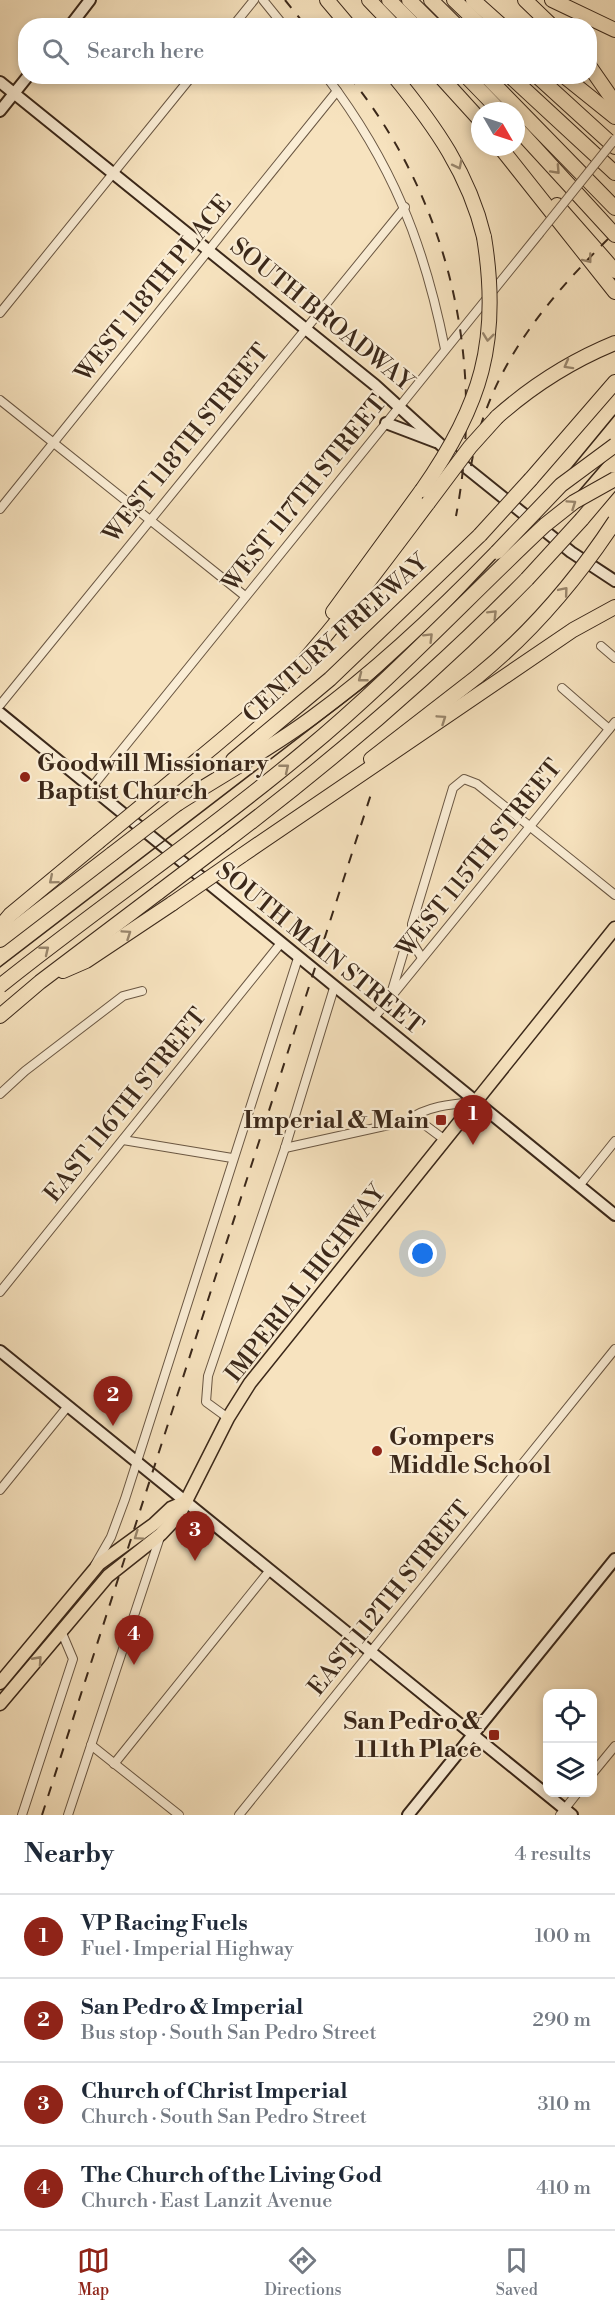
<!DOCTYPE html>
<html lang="en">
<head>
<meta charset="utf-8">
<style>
  body { margin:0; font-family:"Libre Bodoni",serif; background:#f2f2f3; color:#1f2937 }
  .controls { position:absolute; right:18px; bottom:18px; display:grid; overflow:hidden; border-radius:12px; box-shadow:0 3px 9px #0003 }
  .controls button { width:54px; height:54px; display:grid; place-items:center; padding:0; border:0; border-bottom:2px solid #e0e1e3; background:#fff; color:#1f2937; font:30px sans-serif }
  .compass { position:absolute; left:471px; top:102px; width:54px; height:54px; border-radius:50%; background:#fff; box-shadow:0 3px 9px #0003; rotate:129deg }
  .you { position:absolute; left:423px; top:1254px; width:21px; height:21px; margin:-15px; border:4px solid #fff; border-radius:50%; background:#1a73e8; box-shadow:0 0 0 9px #1a73e833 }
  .badge { display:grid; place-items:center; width:39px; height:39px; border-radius:50%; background:#8f2418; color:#fff; font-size:20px; font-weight:700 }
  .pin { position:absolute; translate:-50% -50px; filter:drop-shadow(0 2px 3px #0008) }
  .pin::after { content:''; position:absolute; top:32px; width:21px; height:18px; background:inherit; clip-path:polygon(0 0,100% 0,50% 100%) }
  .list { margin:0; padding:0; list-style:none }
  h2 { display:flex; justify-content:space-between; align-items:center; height:78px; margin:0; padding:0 24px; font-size:26px }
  h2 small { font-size:20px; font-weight:400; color:#747a83 }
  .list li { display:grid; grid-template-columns:39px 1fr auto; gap:18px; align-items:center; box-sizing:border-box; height:84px; padding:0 24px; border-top:2px solid #e0e1e3 }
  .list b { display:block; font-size:22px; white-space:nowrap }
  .list p { margin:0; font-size:20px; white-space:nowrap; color:#747a83 }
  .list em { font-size:20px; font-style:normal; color:#747a83 }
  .icon { flex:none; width:33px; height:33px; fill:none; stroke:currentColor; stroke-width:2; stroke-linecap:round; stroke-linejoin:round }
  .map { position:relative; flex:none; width:615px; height:1815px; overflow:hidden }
  .search { position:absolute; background:#fff; box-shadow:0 3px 9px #0003; left:18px; right:18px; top:18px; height:66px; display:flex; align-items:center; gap:15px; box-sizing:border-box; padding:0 21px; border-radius:24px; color:#747a83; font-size:22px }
  .sheet { height:414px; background:#fff }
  nav { display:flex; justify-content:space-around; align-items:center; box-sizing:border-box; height:84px; border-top:2px solid #e0e1e3; background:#fff; font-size:16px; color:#747a83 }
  nav a { display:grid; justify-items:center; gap:3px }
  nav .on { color:#8f2418 }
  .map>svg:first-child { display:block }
</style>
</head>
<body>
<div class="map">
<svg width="615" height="1815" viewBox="0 0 615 1815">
  <rect width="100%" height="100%" fill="#f7e3bf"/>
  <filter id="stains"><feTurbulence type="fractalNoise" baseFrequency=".00333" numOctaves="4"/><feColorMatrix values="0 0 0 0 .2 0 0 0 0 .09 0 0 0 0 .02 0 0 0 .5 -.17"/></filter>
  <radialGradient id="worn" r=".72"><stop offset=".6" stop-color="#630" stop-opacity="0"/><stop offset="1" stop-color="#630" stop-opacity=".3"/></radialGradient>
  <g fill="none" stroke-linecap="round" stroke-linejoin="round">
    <!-- street casing -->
    <g stroke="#6a5743" stroke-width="10">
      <g id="street">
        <path d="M 263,0 L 284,26"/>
        <path d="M 233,26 L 254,0"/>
        <path d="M 326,76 C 392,163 424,243 445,349"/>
        <path d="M 0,313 L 192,76"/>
        <path d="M 0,400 L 245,596"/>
        <path d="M 0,509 L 337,91"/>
        <path d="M 601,646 L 615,658"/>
        <path d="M 562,688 L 609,729"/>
        <path d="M 0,705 L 405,207"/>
        <path d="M 92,787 L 539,234"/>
        <path d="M 422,958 L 412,942 L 412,924 L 453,788 L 464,779 L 477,784 L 615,895"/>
        <path d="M 391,994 L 409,934"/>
        <path d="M 373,1019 L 615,722"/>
        <path d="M 0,1094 L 25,1071 L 123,996 L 142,991"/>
        <path d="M 407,1121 C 426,1106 452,1104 476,1102"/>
        <path d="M 123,1140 L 232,1158"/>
        <path d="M 285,1148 L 407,1121 L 425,1125 L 445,1140"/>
        <path d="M 579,1186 L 615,1141"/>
        <path d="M 0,1292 L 281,943"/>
        <path d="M 228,1418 L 206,1402 L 208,1376 L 285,1148 L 334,988"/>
        <path d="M 0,1490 L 68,1406"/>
        <path d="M 95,1565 L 111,1537 L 125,1499 L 298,958"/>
        <path d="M 91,1745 L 179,1815"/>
        <path d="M 114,1764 L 270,1570"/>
        <path d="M 592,1774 L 615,1746"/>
        <path d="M 22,1815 L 73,1659 L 62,1633"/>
        <path d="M 68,1815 L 160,1537"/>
        <path d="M 239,1815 L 615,1349"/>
        <path d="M 560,1815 L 578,1792"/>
      </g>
    </g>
    <!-- secondary casing -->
    <g stroke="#3b281a" stroke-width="14">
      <g id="secondary">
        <path d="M 70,26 L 90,0"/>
        <path d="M 0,82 L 375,385 L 464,466 L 571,552 L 615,581"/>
        <path d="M 0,111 L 28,76"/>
        <path d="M 386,423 L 436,442"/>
        <path d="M 0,713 L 615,1215"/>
        <path d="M 0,1351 L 572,1815"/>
        <path d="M 408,1815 L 615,1559"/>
      </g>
    </g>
    <!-- primary casing -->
    <g stroke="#3b281a" stroke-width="15">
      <g id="primary">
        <path d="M 0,1683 L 99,1564 L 154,1524 L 171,1508 L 185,1502"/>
        <path d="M 0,1704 L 108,1576 L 161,1534 L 179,1515 L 228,1418 L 250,1383 L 615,928"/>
      </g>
    </g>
    <!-- highway casing -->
    <g stroke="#3b281a" stroke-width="16">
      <g id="highway">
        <path d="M 327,0 L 349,26"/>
        <path d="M 369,0 L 394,26"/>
        <path d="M 389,0 L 415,26"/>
        <path d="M 409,0 L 435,26"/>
        <path d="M 431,0 L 457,26"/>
        <path d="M 454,0 L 481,26"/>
        <path d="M 473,0 L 502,26"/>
        <path d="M 525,0 L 552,26"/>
        <path d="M 552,0 L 615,30"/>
        <path d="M 590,67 L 615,103"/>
        <path d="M 394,76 C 435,126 469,174 484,237"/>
        <path d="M 440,76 L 480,120"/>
        <path d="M 466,76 L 500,111"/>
        <path d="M 486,76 L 615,208"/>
        <path d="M 510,76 L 615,173"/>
        <path d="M 537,76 L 615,147"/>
        <path d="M 564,76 L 615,117"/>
        <path d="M 516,127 L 615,235"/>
        <path d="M 500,147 L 615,292"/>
        <path d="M 557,205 L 615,271"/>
        <path d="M 497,417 C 533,385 571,361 615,343"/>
        <path d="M 531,479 L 615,382"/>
        <path d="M 582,519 L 615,480"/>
        <path d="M 333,612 L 422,490"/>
        <path d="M 371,759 L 478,676"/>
        <path d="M 233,760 L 330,679 L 480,535"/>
        <path d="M 161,790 C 199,758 240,727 275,692 C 331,634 379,568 428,503"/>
        <path d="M 177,804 C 222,775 270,749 313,717 C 380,668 439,612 497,552"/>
        <path d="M 225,842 C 332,761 433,675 527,579"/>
        <path d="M 241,856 L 573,630 L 615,607"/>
        <path d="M 0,927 L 10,915 L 98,842"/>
        <path d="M 0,940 L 112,854"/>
        <path d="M 63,971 L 86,961 L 173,903"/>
        <path d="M 0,1016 L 40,982 L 159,892"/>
      </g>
    </g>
    <!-- street -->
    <use href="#street" stroke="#faedd5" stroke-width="8"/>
    <!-- secondary -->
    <use href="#secondary" stroke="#faedd5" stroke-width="10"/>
    <!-- primary -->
    <use href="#primary" stroke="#f7e3bf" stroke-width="12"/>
    <!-- highway -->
    <use href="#highway" stroke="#f7e3bf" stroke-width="14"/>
    <!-- tram -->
    <g stroke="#3b281a" stroke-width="1.5">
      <path d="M 435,635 L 542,534 L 615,449"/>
      <path d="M 0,967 L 367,685 L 440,618 L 502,552 L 615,415"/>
    </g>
    <!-- rail -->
    <g stroke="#3b281a" stroke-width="2" stroke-dasharray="10 10" stroke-linecap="butt">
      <path d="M 285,0 L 306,26"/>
      <path d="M 349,76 C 449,200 486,360 456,516"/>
      <path d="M 471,466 C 488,368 546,300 615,232"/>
      <path d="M 42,1815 L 372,791"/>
    </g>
    <!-- street-bridge casing -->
    <g stroke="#6a5743" stroke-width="10" stroke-linecap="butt">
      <path id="street-bridge" d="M 539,234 L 615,139"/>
    </g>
    <!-- highway-bridge casing -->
    <g stroke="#3b281a" stroke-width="16" stroke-linecap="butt">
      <g id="highway-bridge">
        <path d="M 422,490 C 481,406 501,341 484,237"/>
        <path d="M 428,503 L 470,447 L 497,417"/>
        <path d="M 480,535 L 531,479"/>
        <path d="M 497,552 L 561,485 L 615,445"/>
        <path d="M 527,579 L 582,519"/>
        <path d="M 478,676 C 532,632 577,579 615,521"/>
        <path d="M 98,842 L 161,790"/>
        <path d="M 112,854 L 177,804"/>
        <path d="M 159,892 L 225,842"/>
        <path d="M 173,903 L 241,856"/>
        <path d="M 0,986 C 100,906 206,834 305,751 C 390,681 465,600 545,525 L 574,502 L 615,479"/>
      </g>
    </g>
    <!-- street-bridge -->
    <use href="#street-bridge" stroke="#faedd5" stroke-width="8"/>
    <!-- highway-bridge -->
    <use href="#highway-bridge" stroke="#f7e3bf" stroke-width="14"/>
  </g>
  <!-- one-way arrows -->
  <defs><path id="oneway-chevron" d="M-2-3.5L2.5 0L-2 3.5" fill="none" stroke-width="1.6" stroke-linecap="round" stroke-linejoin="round" transform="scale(1.5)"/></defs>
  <g stroke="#99866c">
    <use href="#oneway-chevron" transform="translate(458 165) rotate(63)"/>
    <use href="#oneway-chevron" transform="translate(556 170) rotate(47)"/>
    <use href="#oneway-chevron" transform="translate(588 259) rotate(52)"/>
    <use href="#oneway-chevron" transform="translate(488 337) rotate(97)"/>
    <use href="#oneway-chevron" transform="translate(568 365) rotate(151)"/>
    <use href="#oneway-chevron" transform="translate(572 504) rotate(-34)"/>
    <use href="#oneway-chevron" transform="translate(564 591) rotate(-50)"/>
    <use href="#oneway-chevron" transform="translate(493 614) rotate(-45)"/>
    <use href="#oneway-chevron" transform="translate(429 637) rotate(-45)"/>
    <use href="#oneway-chevron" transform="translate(362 678) rotate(142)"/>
    <use href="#oneway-chevron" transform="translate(442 719) rotate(-34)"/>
    <use href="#oneway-chevron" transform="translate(285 768) rotate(-39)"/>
    <use href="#oneway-chevron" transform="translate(53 880) rotate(140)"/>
    <use href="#oneway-chevron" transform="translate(127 934) rotate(-34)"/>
    <use href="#oneway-chevron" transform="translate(45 950) rotate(-39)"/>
    <use href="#oneway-chevron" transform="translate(138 1536) rotate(145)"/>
    <use href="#oneway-chevron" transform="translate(38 1660) rotate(-48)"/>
  </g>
  <!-- markers -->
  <g fill="#8f2418" stroke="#faedd5" stroke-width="2">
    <circle cx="25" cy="777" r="6"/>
    <rect x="435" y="1114" width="12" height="12" rx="3"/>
    <circle cx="377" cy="1451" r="6"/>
    <rect x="488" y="1729" width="12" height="12" rx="3"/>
  </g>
  <g text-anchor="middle" stroke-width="4.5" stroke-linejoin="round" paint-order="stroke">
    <!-- street labels -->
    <g font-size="24" fill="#3b281a" stroke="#faedd5">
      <text transform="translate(153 288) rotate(-51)" y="8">WEST 118TH PLACE</text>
      <text transform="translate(322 314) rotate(39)" y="8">SOUTH BROADWAY</text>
      <text transform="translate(186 443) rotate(-51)" y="8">WEST 118TH STREET</text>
      <text transform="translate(304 493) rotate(-51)" y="8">WEST 117TH STREET</text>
      <text transform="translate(335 638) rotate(-42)" y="8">CENTURY FREEWAY</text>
      <text transform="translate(479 858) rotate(-51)" y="8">WEST 115TH STREET</text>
      <text transform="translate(320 948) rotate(39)" y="8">SOUTH MAIN STREET</text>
      <text transform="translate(125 1105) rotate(-51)" y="8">EAST 116TH STREET</text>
      <text transform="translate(305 1283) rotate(-52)" y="8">IMPERIAL HIGHWAY</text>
      <text transform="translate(389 1598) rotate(-51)" y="8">EAST 112TH STREET</text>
    </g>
    <!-- poi labels -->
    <g font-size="24" font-weight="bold" fill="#3b281a" stroke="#faedd5" text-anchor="start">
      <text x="37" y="771">Goodwill Missionary<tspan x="37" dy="28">Baptist Church</tspan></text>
      <text x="429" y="1128" text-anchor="end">Imperial &amp; Main</text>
      <text x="389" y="1445">Gompers<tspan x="389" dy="28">Middle School</tspan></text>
      <text x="482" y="1729" text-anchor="end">San Pedro &amp;<tspan x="482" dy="28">111th Place</tspan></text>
    </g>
  </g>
  <rect width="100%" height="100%" filter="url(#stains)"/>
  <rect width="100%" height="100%" fill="url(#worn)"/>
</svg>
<div class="controls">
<button><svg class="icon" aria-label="locate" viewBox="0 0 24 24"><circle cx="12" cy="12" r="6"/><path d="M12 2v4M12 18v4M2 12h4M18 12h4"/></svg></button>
<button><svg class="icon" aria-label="layers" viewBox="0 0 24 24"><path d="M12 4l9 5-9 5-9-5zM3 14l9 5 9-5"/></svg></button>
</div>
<svg class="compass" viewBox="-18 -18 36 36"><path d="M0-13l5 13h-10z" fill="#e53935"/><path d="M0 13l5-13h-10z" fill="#747a83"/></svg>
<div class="you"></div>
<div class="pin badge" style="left:473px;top:1145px">1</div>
<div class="pin badge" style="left:113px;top:1426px">2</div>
<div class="pin badge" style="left:195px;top:1561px">3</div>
<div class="pin badge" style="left:134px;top:1665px">4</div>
<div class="search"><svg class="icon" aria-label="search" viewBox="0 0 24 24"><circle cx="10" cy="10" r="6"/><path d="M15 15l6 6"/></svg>Search here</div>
</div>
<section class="sheet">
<h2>Nearby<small>4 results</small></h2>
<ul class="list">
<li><span class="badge">1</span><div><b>VP Racing Fuels</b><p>Fuel · Imperial Highway</p></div><em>100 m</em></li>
<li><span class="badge">2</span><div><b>San Pedro &amp; Imperial</b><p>Bus stop · South San Pedro Street</p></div><em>290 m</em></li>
<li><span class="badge">3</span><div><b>Church of Christ Imperial</b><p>Church · South San Pedro Street</p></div><em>310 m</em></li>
<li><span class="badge">4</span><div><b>The Church of the Living God</b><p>Church · East Lanzit Avenue</p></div><em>410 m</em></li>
</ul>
</section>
<nav>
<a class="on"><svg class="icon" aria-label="map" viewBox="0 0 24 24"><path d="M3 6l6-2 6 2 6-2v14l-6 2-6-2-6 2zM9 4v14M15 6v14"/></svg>Map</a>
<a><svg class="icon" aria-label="directions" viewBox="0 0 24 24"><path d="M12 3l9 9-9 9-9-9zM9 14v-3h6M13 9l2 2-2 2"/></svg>Directions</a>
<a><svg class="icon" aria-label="saved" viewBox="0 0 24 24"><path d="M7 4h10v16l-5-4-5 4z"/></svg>Saved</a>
</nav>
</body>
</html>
